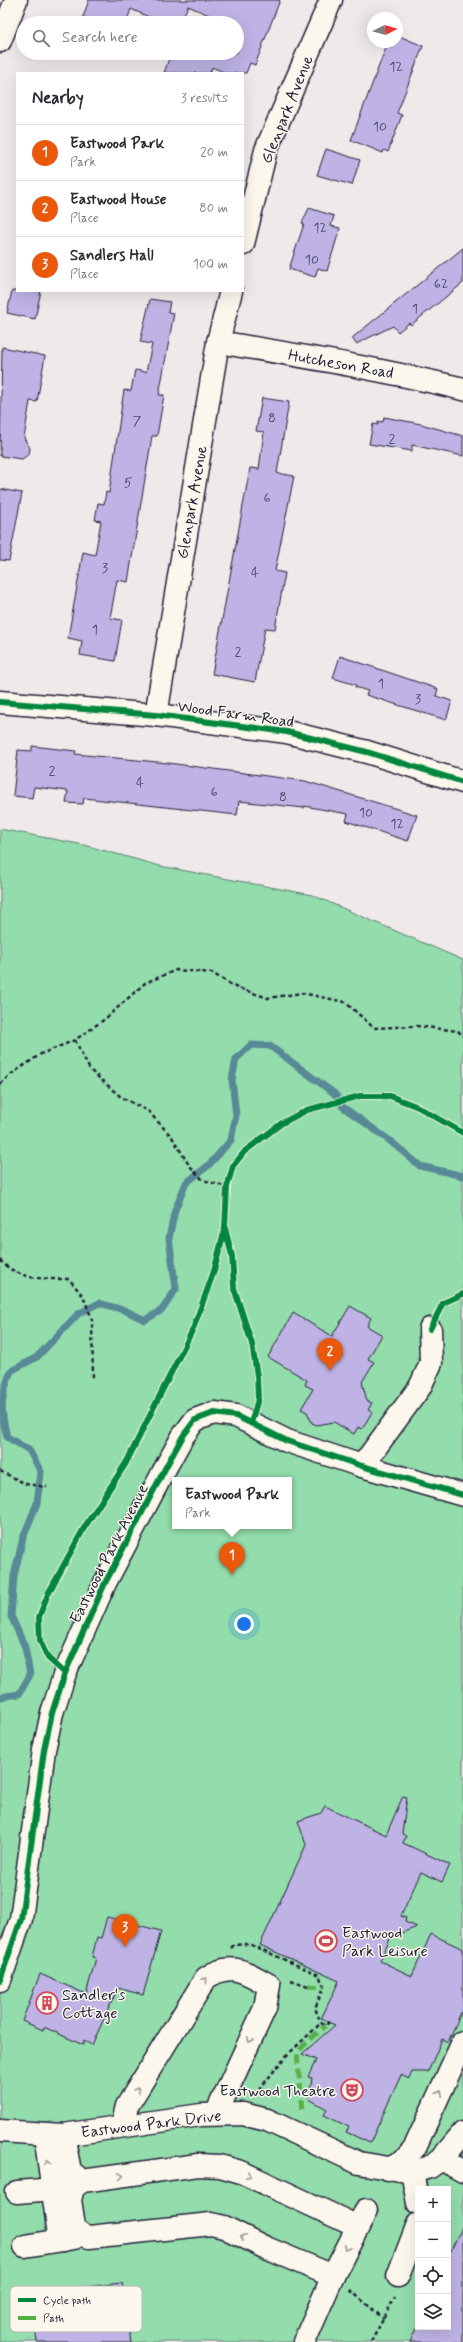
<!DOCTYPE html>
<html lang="en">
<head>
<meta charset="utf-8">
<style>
  body { margin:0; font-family:Mynerve,sans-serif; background:#f2f2f3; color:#2b2b33 }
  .controls { position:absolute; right:12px; bottom:12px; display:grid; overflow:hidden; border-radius:0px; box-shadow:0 4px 16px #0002 }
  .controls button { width:36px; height:36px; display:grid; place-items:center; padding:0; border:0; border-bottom:1px solid #e1e1e2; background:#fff; color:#2b2b33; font:20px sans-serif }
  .compass { position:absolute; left:367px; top:12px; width:36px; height:36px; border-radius:50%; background:#fff; box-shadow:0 4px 16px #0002; rotate:84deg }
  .you { position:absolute; left:244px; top:1624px; width:14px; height:14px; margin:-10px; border:3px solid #fff; border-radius:50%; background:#1a73e8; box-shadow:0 0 0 6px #1a73e833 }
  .badge { display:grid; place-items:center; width:26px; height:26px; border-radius:50%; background:#ea580c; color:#fff; font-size:13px; font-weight:700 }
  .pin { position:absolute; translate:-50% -33px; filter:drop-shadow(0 1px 2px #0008) }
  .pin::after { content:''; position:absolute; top:21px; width:14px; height:12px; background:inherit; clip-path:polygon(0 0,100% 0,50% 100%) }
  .popup { position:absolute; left:172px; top:1477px; width:120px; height:52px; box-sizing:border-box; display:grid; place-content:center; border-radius:0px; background:#fff; filter:drop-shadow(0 1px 3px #0005); font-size:13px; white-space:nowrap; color:#7c7c81 }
  .popup b { font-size:15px; color:#2b2b33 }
  .popup::after { content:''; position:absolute; left:50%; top:100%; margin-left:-8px; border:8px solid transparent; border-top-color:#fff }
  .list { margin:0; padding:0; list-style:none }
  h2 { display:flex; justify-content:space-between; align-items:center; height:52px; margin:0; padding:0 16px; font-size:17px }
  h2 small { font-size:13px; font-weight:400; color:#7c7c81 }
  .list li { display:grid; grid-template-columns:26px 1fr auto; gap:12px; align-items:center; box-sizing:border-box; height:56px; padding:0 16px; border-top:1px solid #e1e1e2 }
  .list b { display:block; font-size:15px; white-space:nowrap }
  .list p { margin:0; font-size:13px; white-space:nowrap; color:#7c7c81 }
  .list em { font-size:13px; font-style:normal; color:#7c7c81 }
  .icon { flex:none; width:22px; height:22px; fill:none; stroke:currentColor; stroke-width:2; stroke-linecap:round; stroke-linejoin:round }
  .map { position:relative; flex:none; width:463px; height:2342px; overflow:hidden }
  .search { position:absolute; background:#fff; box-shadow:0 4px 16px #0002; left:16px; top:16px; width:228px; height:44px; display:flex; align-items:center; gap:10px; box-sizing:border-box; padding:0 14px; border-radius:22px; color:#7c7c81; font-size:15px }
  .panel { position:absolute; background:#fff; box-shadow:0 4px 16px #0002; left:16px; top:72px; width:228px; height:220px; border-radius:0px }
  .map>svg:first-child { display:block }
</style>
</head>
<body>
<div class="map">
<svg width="463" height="2342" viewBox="0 0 463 2342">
  <rect width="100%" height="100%" fill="#efe9ea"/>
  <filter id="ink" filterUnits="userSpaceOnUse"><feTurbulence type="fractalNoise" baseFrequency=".025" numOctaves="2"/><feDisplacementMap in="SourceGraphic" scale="8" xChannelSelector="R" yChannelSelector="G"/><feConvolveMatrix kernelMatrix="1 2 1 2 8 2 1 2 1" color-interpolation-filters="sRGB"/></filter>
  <g filter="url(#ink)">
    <!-- green -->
    <path fill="#93dcab" stroke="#5a7f73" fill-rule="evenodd" d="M 0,829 L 84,845 L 160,866 L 312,895 L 463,960 L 463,2342 L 0,2342 ZM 175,1480 L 289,1480 L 289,1526 L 175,1526 ZM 418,2189 L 448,2189 L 448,2327 L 418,2327 Z"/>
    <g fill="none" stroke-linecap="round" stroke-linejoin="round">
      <!-- stream -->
      <path stroke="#588996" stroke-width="7" d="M 0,1697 L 19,1694 L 30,1675 L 25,1647 L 11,1616 L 14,1576 L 23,1538 L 37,1503 L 41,1472 L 29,1450 L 7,1437 C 0,1409 0,1398 11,1371 L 37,1357 L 78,1314 L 99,1303 L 124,1310 L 145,1320 L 162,1310 L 176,1289 L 169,1238 L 175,1210 L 186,1183 L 209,1165 L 231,1140 L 236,1115 L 232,1080 L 236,1059 L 251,1045 L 270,1046 L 335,1094 L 343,1107 L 389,1140 L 420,1166 L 463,1176"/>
    </g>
    <!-- building -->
    <g fill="#beb3e4" stroke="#22223b">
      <path d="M 89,0 L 280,0 L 255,65 L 250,63 L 246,73 L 226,73 L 212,67 L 210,73 L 164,73 L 171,53 L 237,53 L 237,23 L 222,23 L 223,21 L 188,6 L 180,23 L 162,23 L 131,9 L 126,23 L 86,23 L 86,19 L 83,17 Z"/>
      <path d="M 397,35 L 423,46 L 397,113 L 402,115 L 388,152 L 384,150 L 383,153 L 351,140 L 388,42 L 397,42 Z"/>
      <path d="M 326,149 L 360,160 L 352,185 L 317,175 Z"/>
      <path d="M 309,208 L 334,216 L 331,226 L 340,228 L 327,271 L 318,268 L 315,277 L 289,269 L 304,224 L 302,223 Z"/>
      <path d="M 463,248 L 463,283 L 411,325 L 409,323 L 398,332 L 393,326 L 356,344 L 352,338 Z"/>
      <path d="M 12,291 L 41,291 L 35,319 L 7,313 Z"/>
      <path d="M 150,299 L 170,302 L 168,312 L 174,313 L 159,395 L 164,395 L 157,436 L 152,436 L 128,582 L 117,580 L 110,618 L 122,620 L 115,661 L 80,655 L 82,641 L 68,638 L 83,552 L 95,555 L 101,521 L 95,520 L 98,503 L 104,504 L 106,492 L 109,493 L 124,390 L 131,391 L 135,370 L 146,372 L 152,344 L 140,342 Z"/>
      <path d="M 2,347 L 45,356 L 37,402 L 30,401 L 24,438 L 30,448 L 29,454 L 22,459 L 0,456 Z"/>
      <path d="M 262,398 L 289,402 L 277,473 L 294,476 L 275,571 L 285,573 L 275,629 L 265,628 L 255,682 L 212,674 L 250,468 L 259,469 L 264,432 L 256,431 Z"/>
      <path d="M 384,417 L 421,424 L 463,436 L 463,456 L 412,445 L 412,451 L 369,444 L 373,424 L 378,425 L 378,421 L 383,422 Z"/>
      <path d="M 0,489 L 22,493 L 9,561 L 0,560 Z"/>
      <path d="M 340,656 L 438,689 L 436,696 L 452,701 L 446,720 L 366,695 L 368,691 L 355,687 L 356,685 L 333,678 Z"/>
      <path d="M 32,746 L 76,751 L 75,754 L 168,763 L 305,781 L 417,815 L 408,841 L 346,821 L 348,814 L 304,806 L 304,808 L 239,801 L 237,815 L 84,798 L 83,804 L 66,803 L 68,791 L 34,787 L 32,798 L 13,796 L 18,750 L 32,751 Z"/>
      <path d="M 350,1306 L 371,1318 L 367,1326 L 382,1335 L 368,1359 L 374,1362 L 362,1382 L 367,1401 L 372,1403 L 368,1410 L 372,1412 L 362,1429 L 358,1427 L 354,1434 L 334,1422 L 317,1425 L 312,1423 L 307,1412 L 301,1409 L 313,1389 L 305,1385 L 307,1380 L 268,1357 L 293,1313 L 332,1336 Z"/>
      <path d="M 403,1796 L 407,1797 L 402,1834 L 406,1836 L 403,1843 L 450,1865 L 442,1882 L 421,1872 L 401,1916 L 406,1918 L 405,1922 L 417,1927 L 391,1937 L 380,1961 L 412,1976 L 431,1934 L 463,1949 L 463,2008 L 448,2042 L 442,2039 L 428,2072 L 412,2072 L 409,2079 L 401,2075 L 370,2143 L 346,2132 L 349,2127 L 324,2115 L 327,2109 L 309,2099 L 312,2078 L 308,2077 L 316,2060 L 302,2054 L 335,2025 L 321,2019 L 339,1981 L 260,1945 L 306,1845 L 298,1821 L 321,1813 L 325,1806 L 386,1835 Z"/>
      <path d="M 107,1917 L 161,1931 L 143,1995 L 118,1988 L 92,2045 L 84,2041 L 83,2045 L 44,2027 L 43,2030 L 22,2021 L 40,1974 L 86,1994 L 96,1958 L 92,1957 L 97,1937 L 101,1938 Z"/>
      <path d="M 463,2224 L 463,2342 L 410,2342 L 418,2324 L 418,2327 L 448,2327 L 448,2257 Z"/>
      <path d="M 122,2283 L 131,2342 L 37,2342 L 31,2293 Z"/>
    </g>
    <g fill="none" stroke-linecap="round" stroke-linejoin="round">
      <!-- minor casing -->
      <g stroke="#22223b" stroke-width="25">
        <g id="minor">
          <path d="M 243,244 L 266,150 L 331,0"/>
          <path d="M 218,342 C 301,356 382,369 463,389"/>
          <path d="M 0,702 L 156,715 L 287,732 L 367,752 L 463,782"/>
          <path d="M 156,715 L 218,342 L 231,291"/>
          <path d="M 362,1466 L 420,1387 L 431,1363 L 430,1329"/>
          <path d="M 0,1980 L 21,1919 L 44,1750 L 52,1713 L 65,1673 L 105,1583 L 168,1463 L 183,1436 L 195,1420 L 214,1413 L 236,1416 L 287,1441 L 362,1466 L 463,1495"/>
          <path d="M 122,2126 L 127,2106 L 206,1978 C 231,1961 245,1972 269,1985 L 265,2008 L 216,2114"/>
          <path d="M 0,2131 L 63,2135 L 201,2115 L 243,2114 L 267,2120 L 359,2163 L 412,2172 L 430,2167 L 441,2159 L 463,2133"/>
          <path d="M 45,2134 L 59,2235 L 63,2240"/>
          <path d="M 63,2135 L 70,2171 L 82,2181 L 198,2165 L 220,2166 L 241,2172 L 358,2227 L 333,2276 L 266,2248 L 224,2227 L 211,2224 L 89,2237 L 80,2234 L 74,2226 L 70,2200 L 73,2188 L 82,2181"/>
          <path d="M 441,2159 L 463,2171"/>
          <path d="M 388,2169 L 403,2162 L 415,2147 L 463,2042"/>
          <path d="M 412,2172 L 418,2203"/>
          <path d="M 17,2192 L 66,2188"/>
          <path d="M 358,2227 L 366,2210"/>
          <path d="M 25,2246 L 74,2238"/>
          <path d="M 398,2276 L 418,2224"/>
          <path d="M 304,2342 L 333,2276"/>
        </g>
      </g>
      <!-- major casing -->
      <g stroke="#22223b" stroke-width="25">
        <path id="major" d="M 0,41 L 16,0"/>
      </g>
      <!-- path -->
      <g stroke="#22223b" stroke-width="2.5" stroke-dasharray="4 3" stroke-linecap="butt">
        <path d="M 75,1040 L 90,1070 L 121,1097 L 148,1111 L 172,1137 L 189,1165 L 203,1180 L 227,1187"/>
        <path d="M 0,1084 L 10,1075 L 41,1054 L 75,1040 L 105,1019 L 145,983 L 176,970 L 212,973 L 235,987 L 268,998 L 302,993 L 345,1002 L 374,1028 L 417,1026 L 458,1031 L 463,1036"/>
        <path d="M 0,1260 C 18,1280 43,1279 69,1279 L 83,1296 L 92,1319 L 93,1380"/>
        <path d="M 0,1471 L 26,1484 L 47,1487"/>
        <path d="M 231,1948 L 234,1945 L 249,1944 L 319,1975 L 324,1987 L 315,2008 L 321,2023"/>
        <path d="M 291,1980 L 308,1986"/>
        <path d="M 255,2095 L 285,2057 L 321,2023 L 325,2026 L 329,2022"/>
        <path d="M 350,2290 L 384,2319"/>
        <path d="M 371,2342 L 395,2297"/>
      </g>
      <!-- minor -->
      <use href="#minor" stroke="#fbf7ec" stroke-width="22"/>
      <!-- major -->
      <use href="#major" stroke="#fbf7ec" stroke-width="22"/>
      <!-- quiet -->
      <g stroke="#55b146" stroke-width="5" stroke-dasharray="10 5" stroke-linecap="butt">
        <path d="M 308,1986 L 324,1987"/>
        <path d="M 303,2109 C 302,2100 296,2056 298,2053 C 304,2043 317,2034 325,2026"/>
      </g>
      <!-- cycleway casing -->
      <g stroke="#fbf7ec" stroke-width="8">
        <g id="cycleway">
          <path d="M 0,702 L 156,715 L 287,732 L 367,752 L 463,782"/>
          <path d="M 225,1228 L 232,1256 L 234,1288 L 252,1344 L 257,1376 L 258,1399 L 251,1423"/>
          <path d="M 430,1329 L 443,1303 L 463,1294"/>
          <path d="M 65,1673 L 48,1658 L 40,1641 L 39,1617 L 48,1594 L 84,1528 L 126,1463 L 193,1329 L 214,1271 L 225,1228 L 227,1187 L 233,1166 L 245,1151 L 282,1123 L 307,1110 L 360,1096 L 390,1096 L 418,1107 L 463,1133"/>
          <path d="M 0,1980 L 21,1919 L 44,1750 L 52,1713 L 65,1673 L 105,1583 L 168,1463 L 183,1436 L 195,1420 L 214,1413 L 236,1416 L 287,1441 L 362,1466 L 463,1495"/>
        </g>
      </g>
      <!-- cycleway -->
      <use href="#cycleway" stroke="#00873e" stroke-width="6"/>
    </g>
    <!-- one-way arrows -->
    <defs><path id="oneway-chevron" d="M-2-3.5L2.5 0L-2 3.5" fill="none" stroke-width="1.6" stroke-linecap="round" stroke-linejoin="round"/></defs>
    <g stroke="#99979c">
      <use href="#oneway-chevron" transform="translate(205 1980) rotate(-49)"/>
      <use href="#oneway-chevron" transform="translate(250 2040) rotate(115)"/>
      <use href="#oneway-chevron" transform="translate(137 2090) rotate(-59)"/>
      <use href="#oneway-chevron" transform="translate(440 2093) rotate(-65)"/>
      <use href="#oneway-chevron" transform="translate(48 2162) rotate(-98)"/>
      <use href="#oneway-chevron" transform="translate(249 2175) rotate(26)"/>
      <use href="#oneway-chevron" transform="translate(121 2176) rotate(-8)"/>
      <use href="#oneway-chevron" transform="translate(243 2237) rotate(-153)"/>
      <use href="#oneway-chevron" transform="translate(347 2248) rotate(116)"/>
    </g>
  </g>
  <!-- icons -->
  <defs>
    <g id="stadium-ring" transform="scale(1.15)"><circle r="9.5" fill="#fbf7ec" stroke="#d1495b" stroke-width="1.5"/><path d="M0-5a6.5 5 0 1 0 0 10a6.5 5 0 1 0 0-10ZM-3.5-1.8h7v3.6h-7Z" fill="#d1495b"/></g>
    <g id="building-ring" transform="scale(1.15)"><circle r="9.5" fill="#fbf7ec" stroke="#d1495b" stroke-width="1.5"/><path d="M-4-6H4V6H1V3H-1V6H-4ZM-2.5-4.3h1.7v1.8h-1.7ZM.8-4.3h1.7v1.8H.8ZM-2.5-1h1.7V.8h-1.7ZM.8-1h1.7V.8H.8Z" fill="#d1495b"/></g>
    <g id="theatre-ring" transform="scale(1.15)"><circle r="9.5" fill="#fbf7ec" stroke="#d1495b" stroke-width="1.5"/><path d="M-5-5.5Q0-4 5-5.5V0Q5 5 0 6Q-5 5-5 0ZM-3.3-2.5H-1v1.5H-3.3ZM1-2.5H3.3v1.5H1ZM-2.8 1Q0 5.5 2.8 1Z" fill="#d1495b"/></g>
  </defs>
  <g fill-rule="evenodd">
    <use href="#stadium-ring" x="326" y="1941"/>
    <use href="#building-ring" x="47" y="2003"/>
    <use href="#theatre-ring" x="352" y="2090"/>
  </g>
  <g text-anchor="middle" stroke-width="3" stroke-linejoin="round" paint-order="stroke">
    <!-- number labels -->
    <g font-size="14" fill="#494665">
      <text x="396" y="71">12</text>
      <text x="380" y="131">10</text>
      <text x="320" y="232">12</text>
      <text x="312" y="264">10</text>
      <text x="441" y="288">62</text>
      <text x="415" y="313">1</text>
      <text x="272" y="422">8</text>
      <text x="137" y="425">7</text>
      <text x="392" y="443">2</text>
      <text x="128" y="487">5</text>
      <text x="267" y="502">6</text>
      <text x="105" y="572">3</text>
      <text x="255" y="577">4</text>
      <text x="95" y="634">1</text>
      <text x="238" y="656">2</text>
      <text x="381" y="688">1</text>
      <text x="418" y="703">3</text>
      <text x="52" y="775">2</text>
      <text x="140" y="787">4</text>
      <text x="214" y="796">6</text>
      <text x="283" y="801">8</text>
      <text x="366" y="817">10</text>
      <text x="397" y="828">12</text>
    </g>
    <!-- street labels -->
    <g font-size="16" fill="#22223b" stroke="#fbf7ec">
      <text transform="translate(286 109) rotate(-68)" y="6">Glenpark Avenue</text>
      <text transform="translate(341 363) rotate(10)" y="6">Hutcheson Road</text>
      <text transform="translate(191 502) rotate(-80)" y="6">Glenpark Avenue</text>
      <text transform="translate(236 713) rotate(8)" y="6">Wood Farm Road</text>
      <text transform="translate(108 1553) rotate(-63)" y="6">Eastwood Park Avenue</text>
      <text transform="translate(151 2123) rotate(-7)" y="6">Eastwood Park Drive</text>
    </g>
    <!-- poi labels -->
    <g font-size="16" fill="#22223b" stroke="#fbf7ec" text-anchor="start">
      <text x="342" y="1938">Eastwood<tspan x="342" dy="18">Park Leisure</tspan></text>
      <text x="62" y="2000">Sandler's<tspan x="62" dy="18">Cottage</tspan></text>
      <text x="336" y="2096" text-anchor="end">Eastwood Theatre</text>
    </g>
  </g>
  <!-- legend -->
  <rect x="10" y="2286" width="132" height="46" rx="6" fill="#fbf7ec" stroke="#bab7b7" stroke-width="1"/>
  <rect x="18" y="2298" width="18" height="4" fill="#00873e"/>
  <rect x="18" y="2316" width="18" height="4" fill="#55b146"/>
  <g font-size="11" fill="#22223b">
    <text x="43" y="2304">Cycle path</text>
    <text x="43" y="2322">Path</text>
  </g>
</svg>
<div class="controls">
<button>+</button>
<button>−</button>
<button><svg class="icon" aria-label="locate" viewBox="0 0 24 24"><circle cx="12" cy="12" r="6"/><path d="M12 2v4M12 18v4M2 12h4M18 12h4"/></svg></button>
<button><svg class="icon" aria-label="layers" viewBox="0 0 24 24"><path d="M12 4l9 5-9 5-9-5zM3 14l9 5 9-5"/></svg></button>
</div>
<svg class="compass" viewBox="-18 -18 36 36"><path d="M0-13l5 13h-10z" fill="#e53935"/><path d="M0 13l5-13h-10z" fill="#7c7c81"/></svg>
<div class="you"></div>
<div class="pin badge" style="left:232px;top:1575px">1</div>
<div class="popup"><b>Eastwood Park</b>Park</div>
<div class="pin badge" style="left:330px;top:1371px">2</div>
<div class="pin badge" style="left:125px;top:1947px">3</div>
<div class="search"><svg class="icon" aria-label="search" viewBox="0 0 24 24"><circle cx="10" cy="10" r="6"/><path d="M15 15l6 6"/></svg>Search here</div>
<section class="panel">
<h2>Nearby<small>3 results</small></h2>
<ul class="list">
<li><span class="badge">1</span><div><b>Eastwood Park</b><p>Park</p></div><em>20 m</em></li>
<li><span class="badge">2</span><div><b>Eastwood House</b><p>Place</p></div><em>80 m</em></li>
<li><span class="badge">3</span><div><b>Sandlers Hall</b><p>Place</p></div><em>100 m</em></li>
</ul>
</section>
</div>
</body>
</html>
